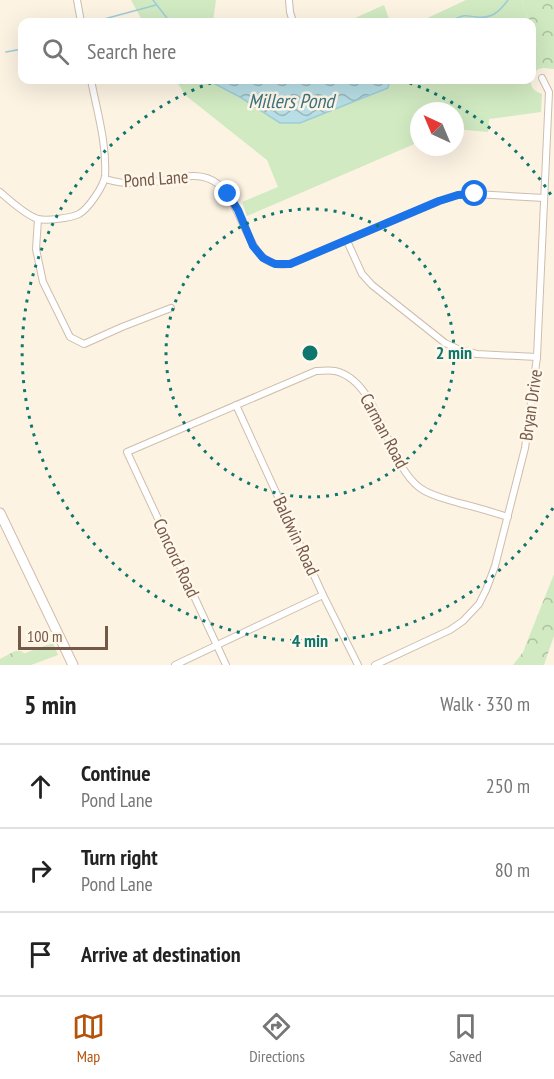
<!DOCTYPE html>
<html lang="en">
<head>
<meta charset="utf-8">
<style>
  body { margin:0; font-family:"PT Sans Narrow",sans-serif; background:#f2f2f2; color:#222 }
  .compass { position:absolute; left:410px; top:102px; width:54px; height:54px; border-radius:50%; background:#fff; box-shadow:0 6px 24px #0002; rotate:316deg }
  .scale { position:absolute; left:18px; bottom:15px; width:90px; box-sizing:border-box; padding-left:6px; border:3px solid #745949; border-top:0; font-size:16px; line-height:21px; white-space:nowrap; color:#745949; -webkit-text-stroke:4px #fff7e9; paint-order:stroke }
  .stop { position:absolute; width:18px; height:18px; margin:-14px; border:4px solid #1a73e8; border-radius:50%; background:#fff }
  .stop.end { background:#1a73e8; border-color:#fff; box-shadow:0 2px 6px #0008 }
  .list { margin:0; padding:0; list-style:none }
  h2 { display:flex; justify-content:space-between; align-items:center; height:78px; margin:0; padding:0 24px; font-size:26px }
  h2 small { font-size:20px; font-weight:400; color:#767676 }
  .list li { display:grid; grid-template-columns:39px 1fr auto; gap:18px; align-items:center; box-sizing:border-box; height:84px; padding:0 24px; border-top:2px solid #e0e0e0 }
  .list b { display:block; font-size:22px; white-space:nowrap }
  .list p { margin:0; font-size:20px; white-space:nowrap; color:#767676 }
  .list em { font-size:20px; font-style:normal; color:#767676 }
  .icon { flex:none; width:33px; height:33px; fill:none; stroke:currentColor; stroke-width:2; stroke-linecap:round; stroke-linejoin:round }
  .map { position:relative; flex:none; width:554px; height:665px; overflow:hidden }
  .search { position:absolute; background:#fff; box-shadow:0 6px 24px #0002; left:18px; right:18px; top:18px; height:66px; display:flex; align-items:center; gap:15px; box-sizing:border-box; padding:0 21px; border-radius:12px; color:#767676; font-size:22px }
  .sheet { height:330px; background:#fff }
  nav { display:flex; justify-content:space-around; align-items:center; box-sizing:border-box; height:84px; border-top:2px solid #e0e0e0; background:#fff; font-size:16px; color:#767676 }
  nav a { display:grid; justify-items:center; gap:3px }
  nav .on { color:#b45309 }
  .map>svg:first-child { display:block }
</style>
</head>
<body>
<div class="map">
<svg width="554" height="665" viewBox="0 0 554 665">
  <defs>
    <pattern id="forest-crowns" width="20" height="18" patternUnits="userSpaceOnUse" patternTransform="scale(1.5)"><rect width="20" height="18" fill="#d1eac2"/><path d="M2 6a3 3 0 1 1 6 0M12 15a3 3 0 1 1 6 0" fill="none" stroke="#aec1a0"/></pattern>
    <pattern id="water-waves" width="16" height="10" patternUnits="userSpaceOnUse" patternTransform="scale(1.5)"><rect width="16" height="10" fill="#b8dee6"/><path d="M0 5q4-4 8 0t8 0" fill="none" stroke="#9ab7bc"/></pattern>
  </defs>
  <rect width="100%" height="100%" fill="#fcf3e3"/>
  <!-- green -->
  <g fill="#d1eac2">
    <path d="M 131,0 L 216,0 L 213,21 L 218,22 L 143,22 Z"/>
    <path d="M 466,0 L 522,0 L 529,22 L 419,22 Z"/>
    <path d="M 384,5 L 390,22 L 346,22 Z"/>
    <path d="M 532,30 L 544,68 L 538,69 L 532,76 Z"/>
    <path d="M 176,80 L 531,80 C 530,88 535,91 542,94 L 541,112 L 489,119 L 488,132 L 455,129 L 455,111 L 419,111 L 419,142 L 247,216 L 242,202 L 278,187 L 267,160 L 185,95 Z"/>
    <path d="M 53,643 L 58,655 L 31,665 L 0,665 L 0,662 Z"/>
  </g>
  <!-- forest -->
  <g fill="url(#forest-crowns)">
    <path d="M 522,0 L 554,0 L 554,69 L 544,68 L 532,30 L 532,22 L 529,22 Z"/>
    <path d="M 554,574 L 554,636 L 544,665 L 513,665 L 523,652 Z"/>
    <path d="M 15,651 L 21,651 L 24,653 L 19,665 L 0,665 L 0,659 Z"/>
  </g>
  <!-- water -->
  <path fill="url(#water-waves)" stroke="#9ecdd7" stroke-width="1.5" d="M 213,80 L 257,80 L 260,83 L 272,80 L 390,80 L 388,88 L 300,123 L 280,123 L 240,97 L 215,84 Z"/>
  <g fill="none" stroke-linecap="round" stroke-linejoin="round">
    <!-- stream -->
    <g stroke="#9ecdd7" stroke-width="1.5">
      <path d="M 153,0 L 170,22"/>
      <path d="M 93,22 L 156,5"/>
      <path d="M 454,22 L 457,18 C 466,14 466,16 476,17 C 492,19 499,12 508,0"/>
      <path d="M 6,52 L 22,49"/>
    </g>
    <!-- street casing -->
    <g stroke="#cfbdad" stroke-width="8">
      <g id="street">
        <path d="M 77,0 L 81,22"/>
        <path d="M 289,0 L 290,12 L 293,22"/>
        <path d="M 105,179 C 118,183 133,184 146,183 C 170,182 197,167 218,184 C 243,204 247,259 276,264 C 281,265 286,264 290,264 L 439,201 L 458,195 L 475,194 L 544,198"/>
        <path d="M 0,192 C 9,200 27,216 38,219 C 47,221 71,218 79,214 C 88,209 104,186 105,176 C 107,144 97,111 91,80"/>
        <path d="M 38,219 L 36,249 L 43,282 L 70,337 L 84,344 L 122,327 L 171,308"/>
        <path d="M 347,241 L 362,274 L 372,285 L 445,343 L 460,350 L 477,354 L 537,357"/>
        <path d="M 236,405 L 323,595 L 358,665"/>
        <path d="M 175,665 L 323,595"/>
        <path d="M 226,665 L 127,452 L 316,371 C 322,371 329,370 335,371 C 380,381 385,462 420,488 C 431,496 446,499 459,503 C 475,507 492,512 508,517"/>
        <path d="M 375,665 L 450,630 L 463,621 L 479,604 L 486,590 L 495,566 L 525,448 L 537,357 L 549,92 L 542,78"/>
      </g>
    </g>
    <!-- secondary casing -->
    <g stroke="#d2bcaa" stroke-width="11">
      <path id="secondary" d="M 0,513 L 73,665"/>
    </g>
    <!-- street -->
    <use href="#street" stroke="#fff" stroke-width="6"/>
    <!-- secondary -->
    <use href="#secondary" stroke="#fff" stroke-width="9"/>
  </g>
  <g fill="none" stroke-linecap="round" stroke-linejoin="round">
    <!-- route -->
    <path stroke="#1a73e8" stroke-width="8" d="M 228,194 L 238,210 L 253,246 L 263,258 L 275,264 L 290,264 L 439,201 L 458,195 L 475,194"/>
  </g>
  <!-- distance rings -->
  <g fill="none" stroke="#0f766e" stroke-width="3" stroke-dasharray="3 6">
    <circle cx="310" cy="353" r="144"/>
    <path d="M553 508A288 288 0 1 1 219 80M401 80A288 288 0 0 1 553 198"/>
  </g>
  <g text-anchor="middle" stroke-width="5" stroke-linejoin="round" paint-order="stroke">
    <!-- street labels -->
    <g font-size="18" fill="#745949" stroke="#fff7e9">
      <text transform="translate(156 179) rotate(-4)" y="6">Pond Lane</text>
      <text transform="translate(531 405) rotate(-82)" y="6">Bryan Drive</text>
      <text transform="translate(384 431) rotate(62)" y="6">Carman Road</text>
      <text transform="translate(296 536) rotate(65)" y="6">Baldwin Road</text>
      <text transform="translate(176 558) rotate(65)" y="6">Concord Road</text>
    </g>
    <!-- water labels -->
    <g font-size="20" font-style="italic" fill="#3f7581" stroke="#fff7e9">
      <text x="291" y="108">Millers Pond</text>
    </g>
  </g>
  <circle cx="310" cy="353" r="9" fill="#0f766e" stroke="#fff7e9" stroke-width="3"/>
  <g font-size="18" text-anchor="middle" font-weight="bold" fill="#0f766e" stroke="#fff7e9" stroke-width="5" stroke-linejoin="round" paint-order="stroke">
    <text x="454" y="359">2 min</text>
    <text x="310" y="647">4 min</text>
  </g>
</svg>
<svg class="compass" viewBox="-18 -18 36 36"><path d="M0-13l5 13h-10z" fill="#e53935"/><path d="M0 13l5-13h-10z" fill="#767676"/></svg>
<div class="scale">100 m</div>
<div class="stop" style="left:475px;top:194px"></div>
<div class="stop end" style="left:228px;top:194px"></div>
<div class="search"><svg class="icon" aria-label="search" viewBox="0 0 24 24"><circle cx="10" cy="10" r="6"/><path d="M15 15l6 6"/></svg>Search here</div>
</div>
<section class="sheet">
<h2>5 min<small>Walk · 330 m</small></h2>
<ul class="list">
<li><svg class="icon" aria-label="ahead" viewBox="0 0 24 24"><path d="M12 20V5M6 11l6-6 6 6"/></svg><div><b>Continue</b><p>Pond Lane</p></div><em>250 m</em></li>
<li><svg class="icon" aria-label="right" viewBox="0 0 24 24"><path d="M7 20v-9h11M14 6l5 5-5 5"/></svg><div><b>Turn right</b><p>Pond Lane</p></div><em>80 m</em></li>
<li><svg class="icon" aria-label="arrive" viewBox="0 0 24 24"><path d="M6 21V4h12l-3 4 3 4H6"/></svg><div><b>Arrive at destination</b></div></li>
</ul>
</section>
<nav>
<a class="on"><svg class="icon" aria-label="map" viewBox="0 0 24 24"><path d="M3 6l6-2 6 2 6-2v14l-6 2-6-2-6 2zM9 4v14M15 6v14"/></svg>Map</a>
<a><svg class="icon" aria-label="directions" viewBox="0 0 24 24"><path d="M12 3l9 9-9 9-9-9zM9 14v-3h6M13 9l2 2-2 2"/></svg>Directions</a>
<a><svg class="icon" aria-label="saved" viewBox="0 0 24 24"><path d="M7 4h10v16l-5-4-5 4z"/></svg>Saved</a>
</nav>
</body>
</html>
